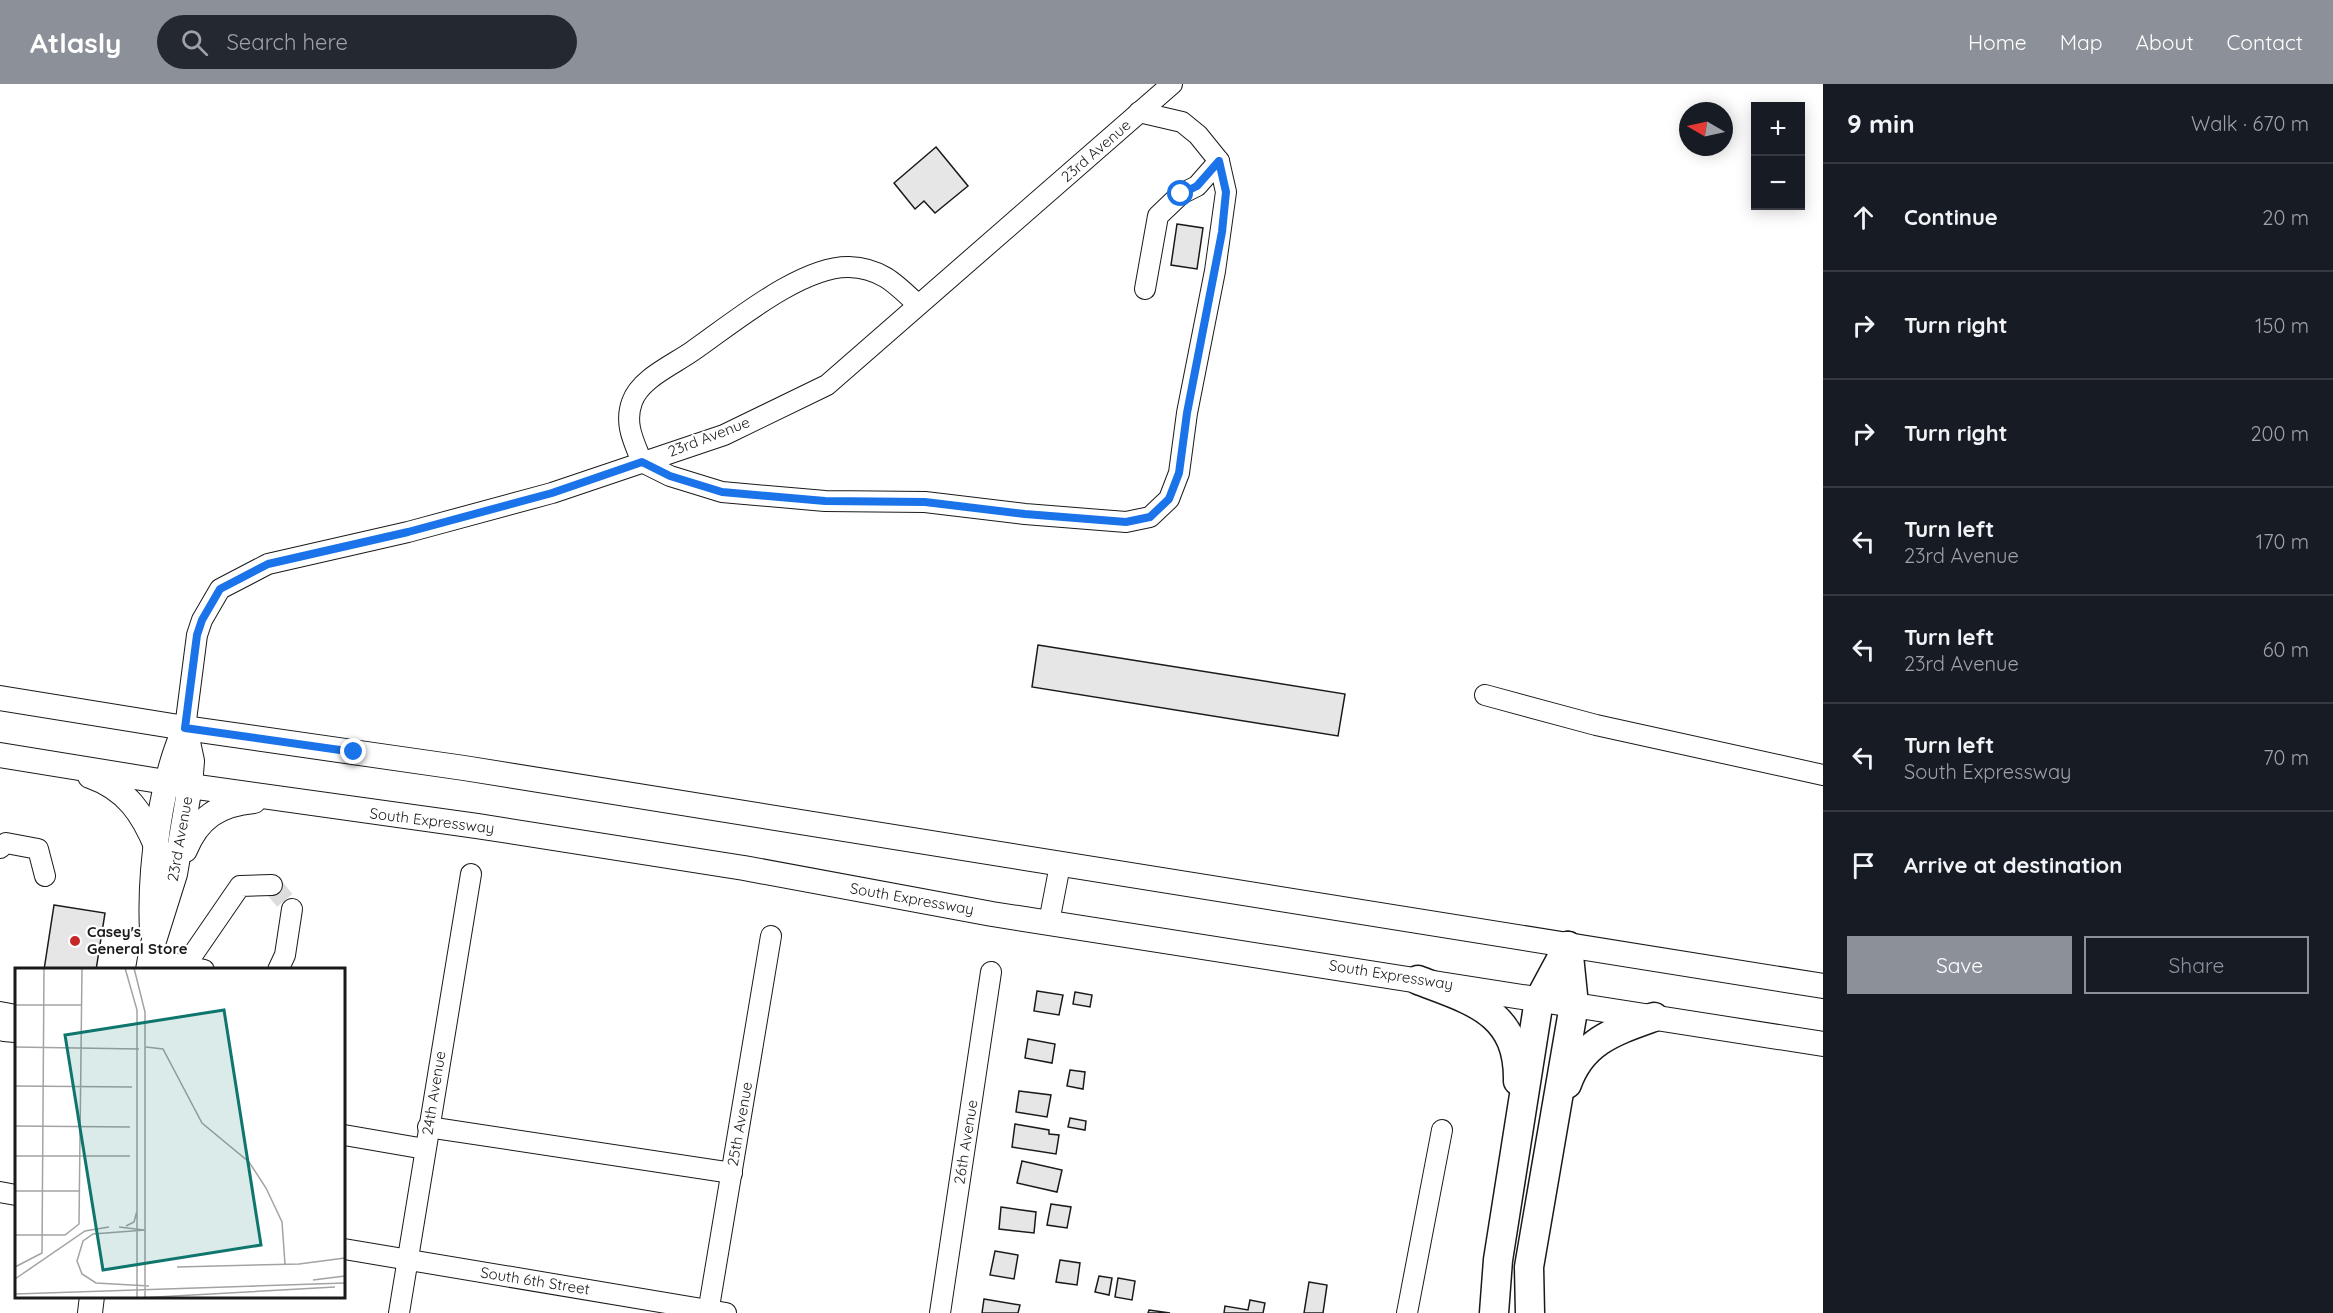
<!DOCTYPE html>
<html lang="en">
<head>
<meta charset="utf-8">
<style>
  body { margin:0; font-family:Quicksand,sans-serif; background:#242831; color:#f1f3f6 }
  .controls { position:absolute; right:18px; top:18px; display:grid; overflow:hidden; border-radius:0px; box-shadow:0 3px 15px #0003 }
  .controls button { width:54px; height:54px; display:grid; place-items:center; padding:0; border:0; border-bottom:2px solid #363941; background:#171b24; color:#f1f3f6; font:30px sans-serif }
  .compass { position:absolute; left:1679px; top:18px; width:54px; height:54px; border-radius:50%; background:#171b24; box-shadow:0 3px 15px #0003; rotate:279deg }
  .stop { position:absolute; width:18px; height:18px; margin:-14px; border:4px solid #1a73e8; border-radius:50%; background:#fff }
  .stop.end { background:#1a73e8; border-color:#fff; box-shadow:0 2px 6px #0008 }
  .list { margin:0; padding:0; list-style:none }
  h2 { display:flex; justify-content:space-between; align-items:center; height:78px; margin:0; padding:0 24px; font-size:26px }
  h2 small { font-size:20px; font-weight:400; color:#9ea1a6 }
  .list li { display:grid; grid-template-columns:39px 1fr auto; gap:18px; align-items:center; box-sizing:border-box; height:108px; padding:0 24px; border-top:2px solid #363941 }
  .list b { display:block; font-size:22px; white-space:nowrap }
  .list p { margin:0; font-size:20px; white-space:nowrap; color:#9ea1a6 }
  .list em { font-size:20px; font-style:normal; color:#9ea1a6 }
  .actions { display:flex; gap:12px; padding:18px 24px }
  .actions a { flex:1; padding:14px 0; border:2px solid #8c9099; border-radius:0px; text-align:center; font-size:21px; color:#8c9099 }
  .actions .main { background:#8c9099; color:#fff }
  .icon { flex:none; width:33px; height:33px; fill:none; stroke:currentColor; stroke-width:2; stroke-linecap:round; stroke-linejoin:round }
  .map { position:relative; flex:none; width:1823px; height:1229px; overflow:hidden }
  header { display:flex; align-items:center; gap:36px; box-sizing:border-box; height:84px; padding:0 30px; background:#8c9099; color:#fff }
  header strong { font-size:28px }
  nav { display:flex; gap:33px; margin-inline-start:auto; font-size:21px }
  .search { width:420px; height:54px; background:#242831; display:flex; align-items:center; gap:15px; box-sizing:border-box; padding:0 21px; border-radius:33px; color:#9ea1a6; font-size:22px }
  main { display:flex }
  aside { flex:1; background:#171b24 }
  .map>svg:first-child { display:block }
</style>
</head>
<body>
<header>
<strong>Atlasly</strong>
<div class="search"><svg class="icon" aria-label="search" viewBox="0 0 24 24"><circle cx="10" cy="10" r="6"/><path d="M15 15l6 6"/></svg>Search here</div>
<nav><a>Home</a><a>Map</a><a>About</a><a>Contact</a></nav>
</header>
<main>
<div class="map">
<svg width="1823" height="1229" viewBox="0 0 1823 1229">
  <rect width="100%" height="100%" fill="#fff"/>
  <!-- building -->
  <g fill="#e6e6e6" stroke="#1a1a1a" stroke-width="1.5">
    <path d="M 936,63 L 968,102 L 935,129 L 924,117 L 915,125 L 894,99 Z"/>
    <path d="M 1177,140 L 1203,144 L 1197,185 L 1171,181 Z"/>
    <path d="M 1038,561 L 1345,610 L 1338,652 L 1032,603 Z"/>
    <path d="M 54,821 L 105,829 L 96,886 L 44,886 Z"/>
    <path d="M 1037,907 L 1063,911 L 1059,931 L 1034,927 Z"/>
    <path d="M 1075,908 L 1092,911 L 1090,923 L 1073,920 Z"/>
    <path d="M 1028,955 L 1055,960 L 1052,979 L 1025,974 Z"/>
    <path d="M 1070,986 L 1085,988 L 1083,1005 L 1067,1002 Z"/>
    <path d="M 1019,1007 L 1051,1011 L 1047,1033 L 1016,1028 Z"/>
    <path d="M 1070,1034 L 1086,1037 L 1085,1046 L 1068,1043 Z"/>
    <path d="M 1015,1040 L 1049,1046 L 1049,1050 L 1059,1051 L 1056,1070 L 1012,1063 Z"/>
    <path d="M 1022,1077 L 1062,1086 L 1057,1108 L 1017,1099 Z"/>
    <path d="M 1051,1120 L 1071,1123 L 1067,1144 L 1047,1141 Z"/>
    <path d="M 1001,1123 L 1036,1128 L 1034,1149 L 999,1145 Z"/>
    <path d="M 995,1167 L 1018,1171 L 1014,1195 L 990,1191 Z"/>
    <path d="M 1060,1176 L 1080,1179 L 1077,1201 L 1056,1198 Z"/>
    <path d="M 1099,1192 L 1112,1194 L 1109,1211 L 1095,1208 Z"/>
    <path d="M 1118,1194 L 1135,1197 L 1132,1216 L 1115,1213 Z"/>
    <path d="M 1309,1198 L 1327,1201 L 1323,1229 L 1304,1229 Z"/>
    <path d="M 984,1215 L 1020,1221 L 1018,1229 L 982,1229 Z"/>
    <path d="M 1250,1216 L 1265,1219 L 1263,1229 L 1224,1229 L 1225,1222 L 1248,1226 Z"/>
    <path d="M 1149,1226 L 1170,1229 L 1148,1229 Z"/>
  </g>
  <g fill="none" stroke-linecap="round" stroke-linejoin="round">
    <!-- minor-tunnel -->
    <path stroke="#ddd" stroke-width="20" stroke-dasharray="20 10" stroke-linecap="butt" d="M 272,801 L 292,825"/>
    <!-- minor casing -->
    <g stroke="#1a1a1a" stroke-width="22">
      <g id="minor">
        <path d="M 1145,205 L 1158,132 L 1181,110 L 1197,102 L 1219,77"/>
        <path d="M 918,221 C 896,200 881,184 849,183 C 801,182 733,239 694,266 C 675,280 640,294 632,318 C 624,340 634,358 642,378 L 670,392 L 722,408 L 825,417 L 925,418 L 1025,430 L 1126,438 L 1150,433 L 1169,415 L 1179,389 L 1187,329 L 1215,187 L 1226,108 L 1219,77 L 1198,51 L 1182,38 L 1139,28"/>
        <path d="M 1485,611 L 1596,641 L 1823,691"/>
        <path d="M 185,644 L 197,551 L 202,536 L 220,505 L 268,480 L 408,448 L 552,409 L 724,351 L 827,301 L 1172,0"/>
        <path d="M 0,764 L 6,759 L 38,765 L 45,792"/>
        <path d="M 1049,838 L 1060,781"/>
        <path d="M 150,874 L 204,886"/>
        <path d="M 185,882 L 240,802 L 272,801"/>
        <path d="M 278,886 L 285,871 L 292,825"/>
        <path d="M 0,928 L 16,931"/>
        <path d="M 4,947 L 15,948 L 16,944"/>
        <path d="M 428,1043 L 732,1089"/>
        <path d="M 344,1051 L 425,1065"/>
        <path d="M 0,1108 L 16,1111"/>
        <path d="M 344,1165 L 726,1229"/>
        <path d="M 399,1229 L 471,790"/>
        <path d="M 708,1229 L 771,852"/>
        <path d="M 940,1229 L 991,888"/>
        <path d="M 1407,1229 L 1442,1046"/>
      </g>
    </g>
    <!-- major casing -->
    <g stroke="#1a1a1a" stroke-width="26">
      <g id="major">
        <path d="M 0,614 L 185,644 L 464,684 L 1823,902"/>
        <path d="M 0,671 L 190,702 L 477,742 L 744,784 L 992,830 L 1823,960"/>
        <path d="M 90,692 C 127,705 143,730 157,764"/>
        <path d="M 185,766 C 198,734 219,720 254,717"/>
        <path d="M 152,847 C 149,787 160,699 185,644"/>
        <path d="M 148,886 L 152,863 L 175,790 L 190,702 L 192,677 L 185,644"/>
        <path d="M 90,1229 L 92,1212"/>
      </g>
    </g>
    <!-- highway casing -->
    <g stroke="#1a1a1a" stroke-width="31">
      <g id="highway">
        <path d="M 1418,896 C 1473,917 1519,928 1518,997"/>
        <path d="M 1567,1000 C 1582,957 1615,947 1654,933"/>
        <path d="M 1494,1229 L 1498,1176 L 1539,916 L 1568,862"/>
        <path d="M 1530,1229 L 1529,1183 L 1574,921 L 1568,862"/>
      </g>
    </g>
    <!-- minor -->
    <use href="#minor" stroke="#fff" stroke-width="20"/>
    <!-- major -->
    <use href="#major" stroke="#fff" stroke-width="24"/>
    <!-- highway -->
    <use href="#highway" stroke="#fff" stroke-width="28"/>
  </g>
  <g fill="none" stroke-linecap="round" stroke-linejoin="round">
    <!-- route -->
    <path stroke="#1a73e8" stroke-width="8" d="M 354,668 L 185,644 L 197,551 L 202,536 L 220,505 L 268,480 L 408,448 L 552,409 L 642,378 L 670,392 L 722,408 L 825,417 L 925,418 L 1025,430 L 1126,438 L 1150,433 L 1169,415 L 1179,389 L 1187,329 L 1222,148 L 1226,108 L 1219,77 L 1197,102 L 1181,110"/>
  </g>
  <!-- markers -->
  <circle fill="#c62828" stroke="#fff" stroke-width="2" cx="75" cy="857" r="6"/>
  <g text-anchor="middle" stroke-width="4.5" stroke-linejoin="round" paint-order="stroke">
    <!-- street labels -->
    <g font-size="15" fill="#1a1a1a" stroke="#fff">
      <text transform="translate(1096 67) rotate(-41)" y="5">23rd Avenue</text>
      <text transform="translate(709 353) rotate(-21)" y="5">23rd Avenue</text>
      <text transform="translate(432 737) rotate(7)" y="5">South Expressway</text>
      <text transform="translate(180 755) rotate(-80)" y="5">23rd Avenue</text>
      <text transform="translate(912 815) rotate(10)" y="5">South Expressway</text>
      <text transform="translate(1391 891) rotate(9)" y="5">South Expressway</text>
      <text transform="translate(434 1009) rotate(-81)" y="5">24th Avenue</text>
      <text transform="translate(740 1040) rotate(-80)" y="5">25th Avenue</text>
      <text transform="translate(966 1058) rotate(-81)" y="5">26th Avenue</text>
      <text transform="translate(535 1197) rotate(9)" y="5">South 6th Street</text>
    </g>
    <!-- poi labels -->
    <g font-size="15" font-weight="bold" fill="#1a1a1a" stroke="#fff" text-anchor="start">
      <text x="87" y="853">Casey's<tspan x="87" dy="17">General Store</tspan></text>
    </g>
  </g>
  <!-- overview -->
  <g transform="translate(15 884)">
    <rect width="330" height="330" fill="#fff"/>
    <path fill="none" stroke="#a3a3a3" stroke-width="1.5" d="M 110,0 L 122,42 L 122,330M 119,0 L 130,44 L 130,330M 0,37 L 66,37M 0,79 L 124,81M 131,79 L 148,81 L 187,155 L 234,194 L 251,220 L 267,254 L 270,296M 0,118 L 117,119M 0,158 L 115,159M 0,188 L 115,188M 0,223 L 65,223M 111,258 L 119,254 L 122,243M 104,259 L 129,262M 130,262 L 78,266 L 68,273 L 62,293 L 67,306 L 81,315 L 134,318M 0,267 L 50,267 L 64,256 L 67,0M 0,299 L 27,285 L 29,0M 162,299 L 284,296 L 330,290M 0,311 L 70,263 L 94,259M 298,312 L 330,308M 0,326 L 330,315M 123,330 L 320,319"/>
    <path fill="#0f766e" fill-opacity="0.15" stroke="#0f766e" stroke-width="3" d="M 209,42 L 246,277 L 88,302 L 50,67 Z"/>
    <rect width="330" height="330" fill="none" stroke="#1a1a1a" stroke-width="3"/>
  </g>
</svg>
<div class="controls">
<button>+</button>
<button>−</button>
</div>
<svg class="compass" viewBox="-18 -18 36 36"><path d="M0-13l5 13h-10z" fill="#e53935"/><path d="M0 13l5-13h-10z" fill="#9ea1a6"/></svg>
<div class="stop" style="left:1181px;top:110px"></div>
<div class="stop end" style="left:354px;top:668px"></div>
</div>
<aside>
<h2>9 min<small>Walk · 670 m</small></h2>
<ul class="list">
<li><svg class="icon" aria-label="ahead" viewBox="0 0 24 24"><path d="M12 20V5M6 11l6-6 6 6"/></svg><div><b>Continue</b></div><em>20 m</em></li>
<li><svg class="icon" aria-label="right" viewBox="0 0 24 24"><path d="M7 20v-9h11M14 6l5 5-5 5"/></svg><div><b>Turn right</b></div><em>150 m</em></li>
<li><svg class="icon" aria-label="right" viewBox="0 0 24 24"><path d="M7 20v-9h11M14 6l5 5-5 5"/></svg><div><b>Turn right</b></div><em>200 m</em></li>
<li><svg class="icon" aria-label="left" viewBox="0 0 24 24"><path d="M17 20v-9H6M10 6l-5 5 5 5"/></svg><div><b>Turn left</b><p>23rd Avenue</p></div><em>170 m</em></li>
<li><svg class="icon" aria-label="left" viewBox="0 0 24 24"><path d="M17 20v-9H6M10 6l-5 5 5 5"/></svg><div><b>Turn left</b><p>23rd Avenue</p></div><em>60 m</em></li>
<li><svg class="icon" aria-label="left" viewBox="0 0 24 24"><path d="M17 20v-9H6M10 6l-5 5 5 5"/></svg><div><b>Turn left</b><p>South Expressway</p></div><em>70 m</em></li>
<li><svg class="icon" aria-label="arrive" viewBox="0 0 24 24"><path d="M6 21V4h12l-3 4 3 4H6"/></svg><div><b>Arrive at destination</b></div></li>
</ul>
<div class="actions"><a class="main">Save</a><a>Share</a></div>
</aside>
</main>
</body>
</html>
